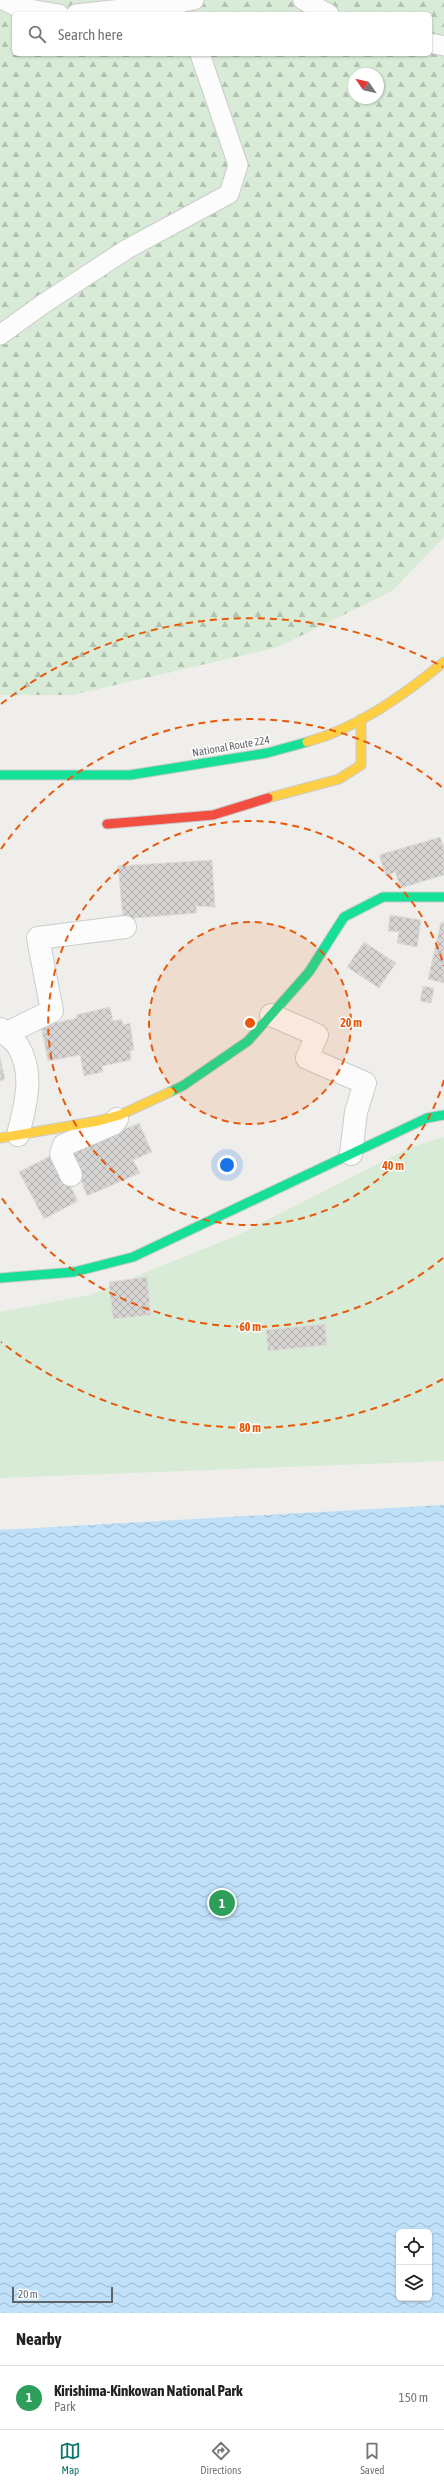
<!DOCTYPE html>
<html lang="en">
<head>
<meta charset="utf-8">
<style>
  body { margin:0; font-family:"Asap Condensed",sans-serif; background:#f2f2f2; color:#222 }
  .controls { position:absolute; right:12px; bottom:12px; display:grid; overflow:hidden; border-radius:6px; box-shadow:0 1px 3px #0004 }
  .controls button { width:36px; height:36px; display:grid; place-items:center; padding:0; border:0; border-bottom:1px solid #e0e0e0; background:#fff; color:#222; font:20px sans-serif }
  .compass { position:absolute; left:348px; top:68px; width:36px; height:36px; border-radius:50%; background:#fff; box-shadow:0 1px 3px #0004; rotate:304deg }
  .scale { position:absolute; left:12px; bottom:10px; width:101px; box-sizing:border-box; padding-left:4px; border:2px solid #5f6368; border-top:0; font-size:11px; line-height:14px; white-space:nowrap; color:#5f6368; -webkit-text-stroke:3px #fff; paint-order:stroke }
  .you { position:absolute; left:227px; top:1165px; width:14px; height:14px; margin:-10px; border:3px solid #fff; border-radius:50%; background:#1a73e8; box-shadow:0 0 0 6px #1a73e833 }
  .badge { display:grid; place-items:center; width:26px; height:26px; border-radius:50%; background:#0f766e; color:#fff; font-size:13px; font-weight:700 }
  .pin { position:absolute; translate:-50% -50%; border:2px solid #fff; box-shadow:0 1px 4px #0006 }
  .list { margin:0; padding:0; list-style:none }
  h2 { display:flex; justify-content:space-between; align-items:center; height:52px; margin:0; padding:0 16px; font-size:17px }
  h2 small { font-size:13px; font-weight:400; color:#767676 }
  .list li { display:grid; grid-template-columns:26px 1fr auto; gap:12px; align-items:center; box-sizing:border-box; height:64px; padding:0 16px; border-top:1px solid #e0e0e0 }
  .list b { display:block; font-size:15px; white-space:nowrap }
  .list p { margin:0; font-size:13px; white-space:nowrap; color:#767676 }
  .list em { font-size:13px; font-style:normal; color:#767676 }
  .icon { flex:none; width:22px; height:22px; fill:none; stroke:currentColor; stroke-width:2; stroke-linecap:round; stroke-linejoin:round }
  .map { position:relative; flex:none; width:444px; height:2313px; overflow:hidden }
  .search { position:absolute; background:#fff; box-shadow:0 1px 3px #0004; left:12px; right:12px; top:12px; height:44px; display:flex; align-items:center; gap:10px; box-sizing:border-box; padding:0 14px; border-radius:6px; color:#767676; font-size:15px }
  .sheet { height:116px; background:#fff }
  nav { display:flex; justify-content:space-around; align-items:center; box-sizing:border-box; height:56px; border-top:1px solid #e0e0e0; background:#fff; font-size:11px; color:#767676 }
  nav a { display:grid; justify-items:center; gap:2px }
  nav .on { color:#0f766e }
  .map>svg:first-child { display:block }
</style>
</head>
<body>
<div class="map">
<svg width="444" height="2313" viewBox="0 0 444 2313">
  <defs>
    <pattern id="forest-firs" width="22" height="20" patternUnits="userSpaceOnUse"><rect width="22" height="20" fill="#d8ebd6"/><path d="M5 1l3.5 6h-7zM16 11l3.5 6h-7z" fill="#b2c2b1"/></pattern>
    <pattern id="water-waves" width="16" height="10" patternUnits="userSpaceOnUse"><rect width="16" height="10" fill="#bfe0f9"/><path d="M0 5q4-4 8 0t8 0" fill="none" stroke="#9eb9cd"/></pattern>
    <pattern id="building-cross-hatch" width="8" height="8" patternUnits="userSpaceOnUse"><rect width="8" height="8" fill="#d6d5d3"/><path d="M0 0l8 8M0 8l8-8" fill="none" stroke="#b1b0af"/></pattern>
  </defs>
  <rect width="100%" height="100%" fill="#efeeea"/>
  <!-- green -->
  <path fill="#d8ebd6" d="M 444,1137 L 444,1461 L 0,1478 L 0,1312 L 90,1295 L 238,1235 L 409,1148 Z"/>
  <!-- forest -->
  <path fill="url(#forest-firs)" fill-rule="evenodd" d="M 0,0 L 444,0 L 444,537 L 392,591 L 278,647 L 72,695 L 0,695 ZM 14,14 L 430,14 L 430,54 L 14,54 ZM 354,74 L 378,74 L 378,98 L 354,98 Z"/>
  <!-- water -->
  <path fill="url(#water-waves)" fill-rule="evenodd" d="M 444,1505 L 444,2313 L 0,2313 L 0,1530 ZM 399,2232 L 429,2232 L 429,2298 L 399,2298 Z"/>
  <!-- building -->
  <g fill="url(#building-cross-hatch)" stroke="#deddd9">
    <path d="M 440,837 L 444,848 L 444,875 L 401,888 L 395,872 L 386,876 L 379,855 Z"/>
    <path d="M 212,860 L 215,907 L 196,906 L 197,913 L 123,919 L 118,866 Z"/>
    <path d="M 390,915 L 421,920 L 417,947 L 397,943 L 399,932 L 388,931 Z"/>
    <path d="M 441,922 L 444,923 L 444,983 L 428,979 Z"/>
    <path d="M 364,942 L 396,963 L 379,988 L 347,967 Z"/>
    <path d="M 423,986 L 434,988 L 431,1003 L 420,1001 Z"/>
    <path d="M 110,1007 L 113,1021 L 122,1019 L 123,1025 L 130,1023 L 134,1050 L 130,1051 L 131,1060 L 102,1066 L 103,1072 L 84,1076 L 80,1055 L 48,1061 L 41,1026 L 77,1018 L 76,1015 Z"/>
    <path d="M 0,1057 L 5,1079 L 0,1081 Z"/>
    <path d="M 139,1123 L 152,1152 L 133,1160 L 140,1173 L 87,1196 L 70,1152 Z"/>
    <path d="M 54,1154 L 78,1201 L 44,1219 L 19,1172 Z"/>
    <path d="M 147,1277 L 151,1315 L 113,1319 L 109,1282 Z"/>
    <path d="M 325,1324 L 327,1345 L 268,1351 L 266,1330 Z"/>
  </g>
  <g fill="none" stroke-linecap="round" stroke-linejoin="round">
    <!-- lane casing -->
    <g stroke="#cbcccc" stroke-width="21">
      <g id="lane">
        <path d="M 4,0 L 17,7 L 59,14"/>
        <path d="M 303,0 L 329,14"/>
        <path d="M 76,14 L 167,4"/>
        <path d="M 176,14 L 167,4 L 194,0"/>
        <path d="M 430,43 L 444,46"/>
        <path d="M 0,335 L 43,304 L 127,249 L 229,194 L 238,165 L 200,54"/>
      </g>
    </g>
    <!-- street casing -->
    <g stroke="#cbcccc" stroke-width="24">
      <g id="street">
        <path d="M 150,5 L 153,0"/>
        <path d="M 271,1015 L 317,1035 L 307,1058 L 365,1083 L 356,1112 L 351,1154"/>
        <path d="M 0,1029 C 5,1034 14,1040 18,1046 C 35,1074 25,1106 18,1135"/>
        <path d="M 5,1034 L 52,1011 L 38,938 L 125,927"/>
        <path d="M 71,1175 L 61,1154 L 64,1145 L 113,1124 L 117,1119"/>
      </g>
    </g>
    <!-- fast casing -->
    <g stroke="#cacacb" stroke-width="11">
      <g id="fast">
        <path d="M 0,775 L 130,775 L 267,753 L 307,742"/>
        <path d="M 170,1092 L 184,1085 L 248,1041 L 309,972 L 344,917 L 383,897 L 444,897"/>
        <path d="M 0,1278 L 74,1272 L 133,1257 L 427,1118 L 444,1115"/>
      </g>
    </g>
    <!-- slow casing -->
    <g stroke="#cacacb" stroke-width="11">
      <g id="slow">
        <path d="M 307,742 C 358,728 404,695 444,662"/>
        <path d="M 268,798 L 339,779 L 361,765 L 361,719"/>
        <path d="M 0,1138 L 98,1121 L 120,1115 L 170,1092"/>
      </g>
    </g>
    <!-- jam casing -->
    <g stroke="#cacacb" stroke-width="11">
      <path id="jam" d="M 107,824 L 213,815 L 268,798"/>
    </g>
    <!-- lane -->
    <use href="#lane" stroke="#fdfcfc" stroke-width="19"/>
    <!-- street -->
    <use href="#street" stroke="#fdfcfc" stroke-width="22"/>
    <!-- fast -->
    <use href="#fast" stroke="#16e098" stroke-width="9"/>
    <!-- slow -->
    <use href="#slow" stroke="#ffcf43" stroke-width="9"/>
    <!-- jam -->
    <use href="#jam" stroke="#f24e42" stroke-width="9"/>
  </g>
  <!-- distance rings -->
  <circle cx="250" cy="1023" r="101" fill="#e8590c" fill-opacity=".12"/>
  <g fill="none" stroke="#e8590c" stroke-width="2" stroke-dasharray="7 5">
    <circle cx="250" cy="1023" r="101"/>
    <path d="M444 1080A202 202 0 1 1 444 966"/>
    <path d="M443 1258A304 304 0 0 1 1 1197M1 849A304 304 0 0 1 443 788"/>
    <path d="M443 1379A405 405 0 0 1 1 1342M1 704A405 405 0 0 1 443 667"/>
  </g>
  <g text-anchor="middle" stroke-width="3" stroke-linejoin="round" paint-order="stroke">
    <!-- street labels -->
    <g font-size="11" fill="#5f6368" stroke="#fff">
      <text transform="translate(231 746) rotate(-10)" y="4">National Route 224</text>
    </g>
  </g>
  <circle cx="250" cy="1023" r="6" fill="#e8590c" stroke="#fff" stroke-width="2"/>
  <g font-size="12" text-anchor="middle" font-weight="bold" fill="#e8590c" stroke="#fff" stroke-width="3" stroke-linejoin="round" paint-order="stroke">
    <text x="351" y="1027">20 m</text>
    <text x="393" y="1170">40 m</text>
    <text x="250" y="1331">60 m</text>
    <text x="250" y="1432">80 m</text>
  </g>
</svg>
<div class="controls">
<button><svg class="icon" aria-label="locate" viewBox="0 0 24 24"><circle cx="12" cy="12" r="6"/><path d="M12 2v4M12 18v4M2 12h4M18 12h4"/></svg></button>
<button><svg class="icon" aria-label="layers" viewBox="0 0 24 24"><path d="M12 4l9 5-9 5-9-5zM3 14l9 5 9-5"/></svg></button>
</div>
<svg class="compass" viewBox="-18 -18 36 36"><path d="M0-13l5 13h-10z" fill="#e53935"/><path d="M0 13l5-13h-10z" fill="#767676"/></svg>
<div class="scale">20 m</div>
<div class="you"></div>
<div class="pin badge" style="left:222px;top:1903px;background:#2e9e5b">1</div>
<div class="search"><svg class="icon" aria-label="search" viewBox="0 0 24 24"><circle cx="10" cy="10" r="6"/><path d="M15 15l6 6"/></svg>Search here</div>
</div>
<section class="sheet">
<h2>Nearby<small></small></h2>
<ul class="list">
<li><span class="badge" style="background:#2e9e5b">1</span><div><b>Kirishima-Kinkowan National Park</b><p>Park</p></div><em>150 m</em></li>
</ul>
</section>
<nav>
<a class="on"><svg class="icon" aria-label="map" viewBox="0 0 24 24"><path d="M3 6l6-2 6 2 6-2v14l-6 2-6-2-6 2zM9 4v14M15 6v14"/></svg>Map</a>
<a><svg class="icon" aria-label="directions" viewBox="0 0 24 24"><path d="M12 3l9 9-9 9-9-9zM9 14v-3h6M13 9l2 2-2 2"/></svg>Directions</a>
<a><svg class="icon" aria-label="saved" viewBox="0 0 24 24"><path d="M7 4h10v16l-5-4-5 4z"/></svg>Saved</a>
</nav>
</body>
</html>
